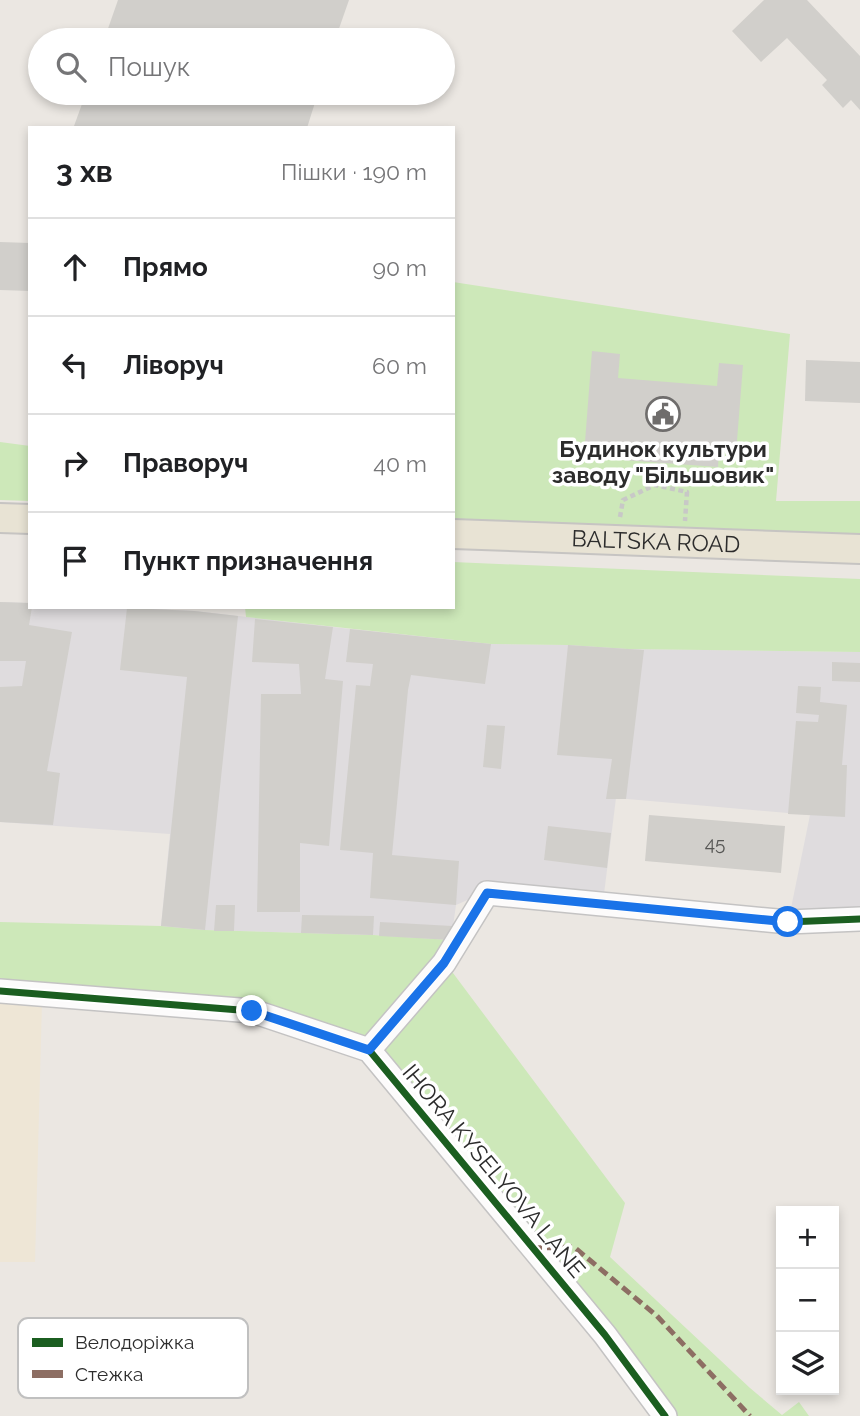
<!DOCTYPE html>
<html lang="uk">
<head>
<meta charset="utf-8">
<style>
  body { margin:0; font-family:Raleway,sans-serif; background:#f6f6f6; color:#202124 }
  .controls { position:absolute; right:21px; bottom:21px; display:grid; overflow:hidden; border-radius:0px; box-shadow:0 4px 10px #0003 }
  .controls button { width:63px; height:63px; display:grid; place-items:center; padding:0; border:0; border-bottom:2px solid #e0e0e0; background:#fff; color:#202124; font:35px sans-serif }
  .stop { position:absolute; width:21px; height:21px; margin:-16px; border:5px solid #1a73e8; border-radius:50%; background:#fff }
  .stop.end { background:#1a73e8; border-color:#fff; box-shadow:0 2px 7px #0008 }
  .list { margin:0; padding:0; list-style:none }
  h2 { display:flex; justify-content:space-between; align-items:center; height:91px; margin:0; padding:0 28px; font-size:30px }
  h2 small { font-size:23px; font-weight:400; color:#757577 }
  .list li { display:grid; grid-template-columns:46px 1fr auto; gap:21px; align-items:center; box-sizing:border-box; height:98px; padding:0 28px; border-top:2px solid #e0e0e0 }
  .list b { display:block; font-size:26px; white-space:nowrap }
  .list em { font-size:23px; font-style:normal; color:#757577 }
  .icon { flex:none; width:38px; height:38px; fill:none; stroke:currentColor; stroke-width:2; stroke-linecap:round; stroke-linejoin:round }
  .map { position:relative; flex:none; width:860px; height:1416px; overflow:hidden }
  .search { position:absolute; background:#fff; box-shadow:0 4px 10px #0003; left:28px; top:28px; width:427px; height:77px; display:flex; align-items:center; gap:18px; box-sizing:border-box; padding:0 24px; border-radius:38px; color:#757577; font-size:26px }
  .panel { position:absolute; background:#fff; box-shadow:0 4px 10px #0003; left:28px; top:126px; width:427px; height:483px; border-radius:0px }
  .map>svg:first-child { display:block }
</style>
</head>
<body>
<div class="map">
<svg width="860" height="1416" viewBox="0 0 860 1416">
  <rect width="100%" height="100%" fill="#ebe7e2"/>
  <!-- industrial -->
  <path fill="#dfdcde" d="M 0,602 L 30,603 L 30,607 L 115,607 L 195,611 L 350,629 L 491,644 L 568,645 L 627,649 L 860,652 L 860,915 L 789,918 L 810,815 L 616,798 L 603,902 L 488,891 L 456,905 L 451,940 L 373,935 L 205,930 L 161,926 L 170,834 L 0,822 Z"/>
  <!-- education -->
  <path fill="#eee6d6" d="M 0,999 L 42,1002 L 35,1262 L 0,1262 Z"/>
  <!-- green -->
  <g fill="#cde8b9">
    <path d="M 453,282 L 790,334 L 776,501 L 860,501 L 860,539 L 453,521 Z"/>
    <path d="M 0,442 L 30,446 L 30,501 L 0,500 Z"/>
    <path d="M 453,562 L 860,579 L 860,652 L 627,649 L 568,645 L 491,644 L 246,617 L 245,607 L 453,607 Z"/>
    <path d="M 0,922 L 161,926 L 205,930 L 373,935 L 451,940 L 369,1042 L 257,1004 L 0,990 Z"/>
    <path d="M 447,965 L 625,1203 L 610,1257 L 750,1388 L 782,1415 L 799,1402 L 809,1416 L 669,1416 L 374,1050 Z"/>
  </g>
  <!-- building -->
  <g fill="#d1cfcb">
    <path d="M 118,0 L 349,0 L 335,40 L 104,40 Z"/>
    <path d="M 764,0 L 807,0 L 860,56 L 860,110 L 851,100 L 843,108 L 822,85 L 827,80 L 787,38 L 761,62 L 732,31 Z"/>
    <path d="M 86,93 L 318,93 L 307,128 L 74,126 Z"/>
    <path d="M 0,242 L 30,243 L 30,291 L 0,290 Z"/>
    <path d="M 592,351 L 620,354 L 618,378 L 717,386 L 719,363 L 743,365 L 736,453 L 719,451 L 718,467 L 609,459 L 610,444 L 585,442 Z"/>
    <path d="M 806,360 L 860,362 L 860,403 L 805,401 Z"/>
    <path d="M 0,602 L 30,603 L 30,607 L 32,607 L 29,625 L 72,632 L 47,771 L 60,773 L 53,825 L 0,822 L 0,687 L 22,686 L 26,661 L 0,661 Z"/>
    <path d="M 127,608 L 194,611 L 238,616 L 205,930 L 161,926 L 187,677 L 120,670 Z"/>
    <path d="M 255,619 L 333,627 L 325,679 L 343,681 L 329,846 L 300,843 L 300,912 L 257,912 L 261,694 L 301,694 L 299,664 L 252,662 Z"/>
    <path d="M 350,629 L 491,644 L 485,684 L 411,675 L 408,690 L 392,855 L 459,861 L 456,905 L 370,898 L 373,853 L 340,850 L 356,685 L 370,686 L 373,664 L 346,662 Z"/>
    <path d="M 568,645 L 644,650 L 626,799 L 606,799 L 612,759 L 557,755 Z"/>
    <path d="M 832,662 L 860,663 L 860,682 L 832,681 Z"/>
    <path d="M 798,686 L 821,687 L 820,702 L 847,705 L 842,765 L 847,765 L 845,817 L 788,814 L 796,721 L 818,722 L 819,715 L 796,713 Z"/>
    <path d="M 487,725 L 505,726 L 501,769 L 483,767 Z"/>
    <path d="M 649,815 L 785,826 L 781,873 L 645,861 Z"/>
    <path d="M 548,826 L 611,833 L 607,868 L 544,860 Z"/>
    <path d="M 216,905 L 235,905 L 234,931 L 214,931 Z"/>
    <path d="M 302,915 L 374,916 L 373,935 L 301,933 Z"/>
    <path d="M 380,922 L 452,926 L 451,940 L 379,936 Z"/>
  </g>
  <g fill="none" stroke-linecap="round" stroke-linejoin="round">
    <!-- minor casing -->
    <g stroke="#c4c3c3" stroke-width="26">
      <g id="minor">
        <path d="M 0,991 L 252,1011 L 369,1050 L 605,1335 L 665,1416"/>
        <path d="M 369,1050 L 444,963 L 487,893 L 788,922 L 860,919"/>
      </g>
    </g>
    <!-- major casing -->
    <g stroke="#c6c4c2" stroke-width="32">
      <g id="major">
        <path d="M 0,518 L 30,519"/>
        <path id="s1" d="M 453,534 L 860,549"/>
      </g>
    </g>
    <!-- path -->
    <g stroke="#c8c8c7" stroke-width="4.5" stroke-dasharray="5 3.5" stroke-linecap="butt">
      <path d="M 655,485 L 659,463"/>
      <path d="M 620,517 L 623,500 L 655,485 L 687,492 L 685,521"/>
    </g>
    <!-- minor -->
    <use href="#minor" stroke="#fcfbfb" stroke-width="23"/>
    <!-- major -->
    <use href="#major" stroke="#e8e3d4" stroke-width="28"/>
    <!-- quiet -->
    <path stroke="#8d6e63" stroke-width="5" stroke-dasharray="10 5" stroke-linecap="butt" d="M 532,1248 L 574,1247 L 657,1316 L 750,1416"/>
    <!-- cycleway casing -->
    <g stroke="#fff" stroke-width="11">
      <g id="cycleway">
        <path d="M 0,991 L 252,1011 L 369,1050 L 605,1335 L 665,1416"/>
        <path d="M 369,1050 L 444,963 L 487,893 L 788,922 L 860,919"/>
      </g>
    </g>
    <!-- cycleway -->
    <use href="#cycleway" stroke="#1b5e20" stroke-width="7"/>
  </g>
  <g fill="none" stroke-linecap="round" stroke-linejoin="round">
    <!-- route -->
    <path stroke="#1a73e8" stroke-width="9" d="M 252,1011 L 369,1050 L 444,963 L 487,893 L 788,922"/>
  </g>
  <!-- icons -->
  <defs>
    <g id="civic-ring" transform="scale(1.75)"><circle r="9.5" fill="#fff" stroke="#6f6d6c" stroke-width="1.5"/><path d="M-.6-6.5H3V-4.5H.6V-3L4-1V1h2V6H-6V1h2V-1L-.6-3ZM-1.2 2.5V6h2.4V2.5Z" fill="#6f6d6c"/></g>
  </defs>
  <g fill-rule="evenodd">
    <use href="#civic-ring" x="663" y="414"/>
  </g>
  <g text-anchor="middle" stroke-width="7" stroke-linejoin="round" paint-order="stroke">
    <!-- number labels -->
    <g font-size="19" fill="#565654">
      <text x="715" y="850">45</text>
    </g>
    <!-- poi labels -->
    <g font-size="23" font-weight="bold" fill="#2c2c2c" stroke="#fff">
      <text x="663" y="457">Будинок культури<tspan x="663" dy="26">заводу "Більшовик"</tspan></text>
    </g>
    <!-- street labels -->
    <g font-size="23" fill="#2c2c2c" stroke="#fff">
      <text dy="8" stroke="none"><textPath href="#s1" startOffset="203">BALTSKA ROAD</textPath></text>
      <text transform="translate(494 1171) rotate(50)" y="8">IHORA KYSELYOVA LANE</text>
    </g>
  </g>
  <!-- legend -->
  <rect x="18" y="1318" width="230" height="80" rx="10" fill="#fff" stroke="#c0c0c0" stroke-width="2"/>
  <rect x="32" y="1338" width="31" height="9" fill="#1b5e20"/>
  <rect x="32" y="1370" width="31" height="8" fill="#8d6e63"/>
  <g font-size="19" fill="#2c2c2c">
    <text x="75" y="1349">Велодоріжка</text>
    <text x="75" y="1381">Стежка</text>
  </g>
</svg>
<div class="controls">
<button>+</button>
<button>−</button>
<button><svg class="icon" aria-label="layers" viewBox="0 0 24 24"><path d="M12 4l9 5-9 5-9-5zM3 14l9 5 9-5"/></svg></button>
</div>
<div class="stop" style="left:788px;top:922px"></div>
<div class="stop end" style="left:252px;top:1011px"></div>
<div class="search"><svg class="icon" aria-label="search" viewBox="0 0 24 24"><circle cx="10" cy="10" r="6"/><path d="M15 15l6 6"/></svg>Пошук</div>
<section class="panel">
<h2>3 хв<small>Пішки · 190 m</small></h2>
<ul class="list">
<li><svg class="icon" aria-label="ahead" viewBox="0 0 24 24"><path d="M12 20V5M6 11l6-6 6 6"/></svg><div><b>Прямо</b></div><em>90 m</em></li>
<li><svg class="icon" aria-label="left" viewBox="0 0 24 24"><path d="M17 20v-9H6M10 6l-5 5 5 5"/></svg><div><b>Ліворуч</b></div><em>60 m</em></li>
<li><svg class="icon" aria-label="right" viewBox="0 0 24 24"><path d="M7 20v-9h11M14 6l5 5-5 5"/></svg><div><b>Праворуч</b></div><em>40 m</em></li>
<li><svg class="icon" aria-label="arrive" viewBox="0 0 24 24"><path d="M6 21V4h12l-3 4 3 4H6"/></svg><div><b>Пункт призначення</b></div></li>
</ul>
</section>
</div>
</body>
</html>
